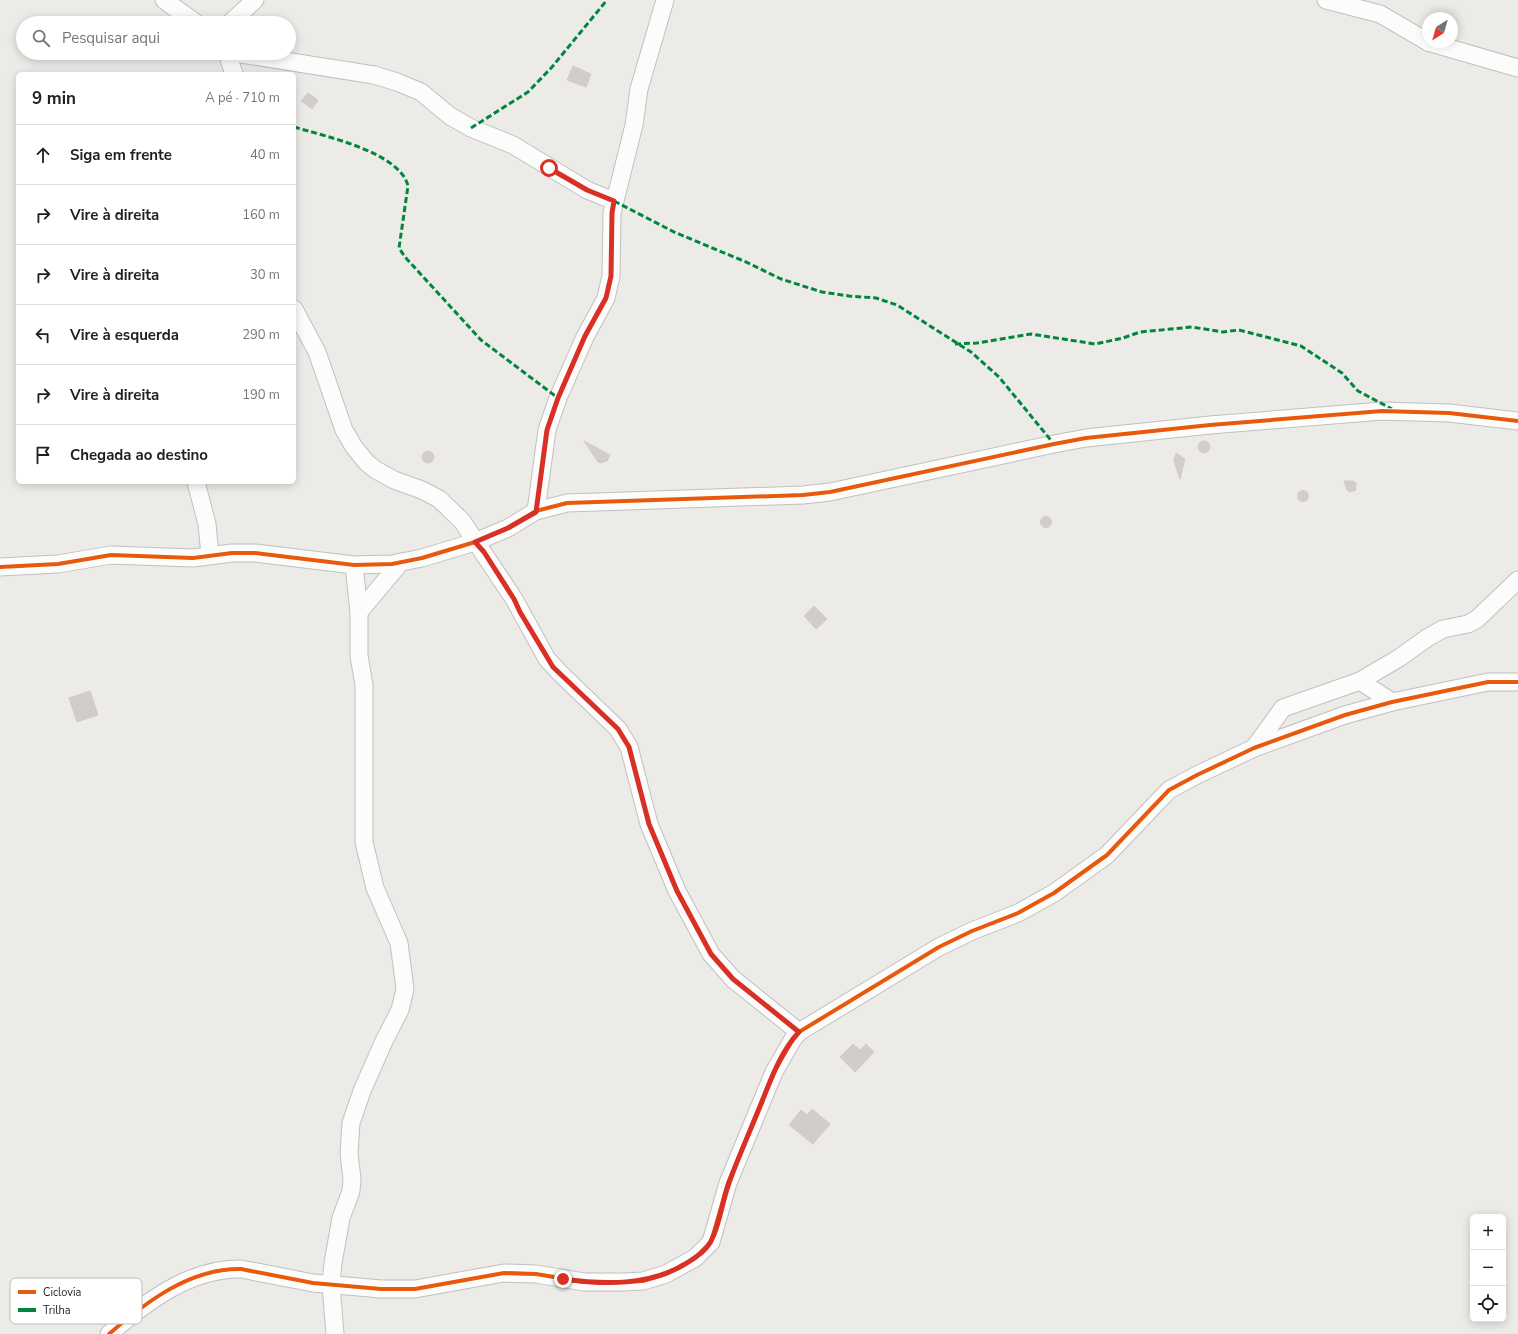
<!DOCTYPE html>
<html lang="pt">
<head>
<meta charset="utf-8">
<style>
  body { margin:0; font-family:"Nunito Sans",sans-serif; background:#f6f6f6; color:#202124 }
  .controls { position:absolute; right:12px; bottom:12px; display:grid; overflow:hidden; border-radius:6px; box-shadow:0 2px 10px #0003 }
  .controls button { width:36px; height:36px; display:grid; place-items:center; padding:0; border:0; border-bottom:1px solid #e0e0e0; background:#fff; color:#202124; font:20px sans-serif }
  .compass { position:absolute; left:1422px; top:12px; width:36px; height:36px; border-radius:50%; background:#fff; box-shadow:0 2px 10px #0003; rotate:217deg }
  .stop { position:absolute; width:12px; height:12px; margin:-9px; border:3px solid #d93025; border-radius:50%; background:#fff }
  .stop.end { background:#d93025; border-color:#fff; box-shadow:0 1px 4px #0008 }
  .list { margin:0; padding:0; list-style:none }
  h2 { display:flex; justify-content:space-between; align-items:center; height:52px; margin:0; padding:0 16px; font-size:17px }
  h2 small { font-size:13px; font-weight:400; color:#757577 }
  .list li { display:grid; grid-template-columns:26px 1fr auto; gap:12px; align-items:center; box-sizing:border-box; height:60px; padding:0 16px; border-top:1px solid #e0e0e0 }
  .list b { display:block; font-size:15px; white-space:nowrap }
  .list em { font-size:13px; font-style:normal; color:#757577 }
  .icon { flex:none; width:22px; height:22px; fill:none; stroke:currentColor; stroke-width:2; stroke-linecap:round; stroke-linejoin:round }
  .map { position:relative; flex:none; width:1518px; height:1334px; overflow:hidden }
  .search { position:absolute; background:#fff; box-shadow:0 2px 10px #0003; left:16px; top:16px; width:280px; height:44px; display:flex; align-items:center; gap:10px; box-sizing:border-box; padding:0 14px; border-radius:22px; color:#757577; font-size:15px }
  .panel { position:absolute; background:#fff; box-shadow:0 2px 10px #0003; left:16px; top:72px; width:280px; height:412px; border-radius:6px }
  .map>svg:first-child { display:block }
</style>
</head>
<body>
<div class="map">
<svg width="1518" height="1334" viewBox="0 0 1518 1334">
  <rect width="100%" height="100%" fill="#edebe8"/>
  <!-- building -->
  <g fill="#d0cdcb" stroke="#d0ccca">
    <path d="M 573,66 L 591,74 L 586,87 L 567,80 Z"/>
    <path d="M 308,93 L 318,100 L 312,109 L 301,101 Z"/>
    <circle cx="1204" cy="447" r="6"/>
    <path d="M 584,441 L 610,455 L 607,461 L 601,463 L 598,462 Z"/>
    <circle cx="428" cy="457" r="6"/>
    <path d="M 1176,453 L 1185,459 L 1180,479 L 1174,461 Z"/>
    <path d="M 1344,481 L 1353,481 L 1356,483 L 1356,490 L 1349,492 L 1347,490 Z"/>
    <circle cx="1303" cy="496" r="5.5"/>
    <circle cx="1046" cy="522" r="5.5"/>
    <path d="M 814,606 L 827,619 L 816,629 L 804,616 Z"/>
    <path d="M 90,691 L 98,715 L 77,722 L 69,698 Z"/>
    <path d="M 853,1044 L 860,1050 L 866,1044 L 874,1052 L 855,1072 L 840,1057 Z"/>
    <path d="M 812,1109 L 830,1124 L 813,1144 L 789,1125 L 801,1110 L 807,1115 Z"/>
  </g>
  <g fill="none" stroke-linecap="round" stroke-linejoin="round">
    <!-- street casing -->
    <g stroke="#c0c0be" stroke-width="19">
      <g id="street">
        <path d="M 164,0 L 196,23"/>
        <path d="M 1326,0 L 1380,14 L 1428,42"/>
        <path d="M 230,23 L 255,0"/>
        <path d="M 1428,42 L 1518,68"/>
        <path d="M 227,53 L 234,74"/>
        <path d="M 235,53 L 374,75 L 397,82 L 421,92 L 450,116 L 471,128 L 513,145 L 587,190 L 614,201"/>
        <path d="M 294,309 L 317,352 L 344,430 L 354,447 L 367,463 L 376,470 L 394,480 L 422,490 L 439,499 L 462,521 L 514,599 L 547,659 L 561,674 L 618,729 L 629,747 L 649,824 L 677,891 L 711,954 L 733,979 L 799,1032"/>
        <path d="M 196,482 L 207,524 L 210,555"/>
        <path d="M 536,511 L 547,430 L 558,398 L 585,337 L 606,298 L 611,276 L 612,213 L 634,125 L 639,89 L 665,0"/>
        <path d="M 0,567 L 58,564 L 111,555 L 193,558 L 232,553 L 255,553 L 354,565 L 392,564 L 422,558 L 475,542 L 508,528 L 536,511 L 567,503 L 803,495 L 830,492 L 1054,444 L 1086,438 L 1210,425 L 1382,411 L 1449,413 L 1518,421"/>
        <path d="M 359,612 L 401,562"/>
        <path d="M 1360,681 L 1392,702"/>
        <path d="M 1254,748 L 1283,708 L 1360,681 L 1399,658 L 1427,638 L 1443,629 L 1468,624 L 1477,619 L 1518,580"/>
        <path d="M 109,1334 C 146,1302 190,1268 241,1269 L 313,1283 L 381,1289 L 415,1289 L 504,1273 L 536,1274 L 584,1282 L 624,1282 L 643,1281 L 666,1274 L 695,1258 L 711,1242 L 728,1183 L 774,1072 L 793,1039 L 799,1032 L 939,947 L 972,931 L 1018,913 L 1054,893 L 1107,855 L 1169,790 L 1197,775 L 1254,748 L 1345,715 L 1392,702 L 1488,682 L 1518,682"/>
        <path d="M 335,1334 L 331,1285 L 333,1263 L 341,1218 L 351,1191 L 352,1179 L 349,1153 L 351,1123 L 362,1091 L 384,1041 L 400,1010 L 405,989 L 399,943 L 375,888 L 364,842 L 364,685 L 359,656 L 359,612 L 354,565"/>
      </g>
    </g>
    <!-- street -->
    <use href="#street" stroke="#fcfcfc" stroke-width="17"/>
    <!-- quiet -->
    <g stroke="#00873e" stroke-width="3" stroke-dasharray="6 3" stroke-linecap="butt">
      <path d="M 294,127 C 324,136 400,152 408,186 L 399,248 L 405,257 L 481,340 L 558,398"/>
      <path d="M 471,128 L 528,92 L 552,67 L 607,0"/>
      <path d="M 614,201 L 674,232 L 746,262 L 781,279 L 822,292 L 849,296 L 876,298 L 897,305 L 971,352 L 999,377 L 1054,444"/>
      <path d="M 955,344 L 977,343 L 1031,334 L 1095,344 L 1123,338 L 1140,332 L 1192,327 L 1223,332 L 1239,330 L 1301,346 L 1342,373 L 1358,391 L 1392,409"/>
    </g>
    <!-- cycleway casing -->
    <g stroke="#fff" stroke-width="6">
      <g id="cycleway">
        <path d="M 0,567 L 58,564 L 111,555 L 193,558 L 232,553 L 255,553 L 354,565 L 392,564 L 422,558 L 475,542 L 508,528 L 536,511 L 567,503 L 803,495 L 830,492 L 1054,444 L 1086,438 L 1210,425 L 1382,411 L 1449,413 L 1518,421"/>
        <path d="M 109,1334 C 146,1302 190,1268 241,1269 L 313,1283 L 381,1289 L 415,1289 L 504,1273 L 536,1274 L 584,1282 L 624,1282 L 643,1281 L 666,1274 L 695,1258 L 711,1242 L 728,1183 L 774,1072 L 793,1039 L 799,1032 L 939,947 L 972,931 L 1018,913 L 1054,893 L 1107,855 L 1169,790 L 1197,775 L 1254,748 L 1345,715 L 1392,702 L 1488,682 L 1518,682"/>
      </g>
    </g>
    <!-- cycleway -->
    <use href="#cycleway" stroke="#e8590c" stroke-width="4"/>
  </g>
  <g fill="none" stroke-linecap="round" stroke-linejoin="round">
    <!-- route -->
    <path stroke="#d93025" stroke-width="5" d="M 549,168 L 587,190 L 614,201 L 612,213 L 611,276 L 606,298 L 585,336 L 558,398 L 547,430 L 536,512 L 508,528 L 475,542 L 484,552 L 514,599 L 520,612 L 553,667 L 618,729 L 629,747 L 649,824 L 677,891 L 711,954 L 733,979 L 799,1032 C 782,1050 772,1076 763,1099 C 752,1127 739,1155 729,1183 C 722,1201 720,1225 711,1241 C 706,1251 696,1257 687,1263 C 650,1286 605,1285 563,1279"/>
  </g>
  <!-- legend -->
  <rect x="10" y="1278" width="132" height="46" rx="6" fill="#fff" stroke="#bcbcbc" stroke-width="1"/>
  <rect x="18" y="1290" width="18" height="4" fill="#e8590c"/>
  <rect x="18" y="1308" width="18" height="4" fill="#00873e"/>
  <g font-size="11" fill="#1f1f1f">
    <text x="43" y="1296">Ciclovia</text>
    <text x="43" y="1314">Trilha</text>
  </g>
</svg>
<div class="controls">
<button>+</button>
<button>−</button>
<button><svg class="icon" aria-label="locate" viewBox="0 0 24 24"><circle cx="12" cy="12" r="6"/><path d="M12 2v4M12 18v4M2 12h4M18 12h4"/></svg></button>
</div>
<svg class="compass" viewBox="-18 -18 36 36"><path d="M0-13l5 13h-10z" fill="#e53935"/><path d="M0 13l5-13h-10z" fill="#757577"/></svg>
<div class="stop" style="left:549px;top:168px"></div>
<div class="stop end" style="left:563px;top:1279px"></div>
<div class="search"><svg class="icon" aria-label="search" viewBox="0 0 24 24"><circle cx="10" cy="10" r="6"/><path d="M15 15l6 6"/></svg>Pesquisar aqui</div>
<section class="panel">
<h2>9 min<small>A pé · 710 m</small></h2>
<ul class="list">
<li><svg class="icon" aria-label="ahead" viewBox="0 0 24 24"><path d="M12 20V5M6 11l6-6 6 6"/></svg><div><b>Siga em frente</b></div><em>40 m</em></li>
<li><svg class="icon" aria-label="right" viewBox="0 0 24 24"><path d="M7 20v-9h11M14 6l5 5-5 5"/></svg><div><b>Vire à direita</b></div><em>160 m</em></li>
<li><svg class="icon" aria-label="right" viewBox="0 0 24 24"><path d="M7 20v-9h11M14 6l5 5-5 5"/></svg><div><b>Vire à direita</b></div><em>30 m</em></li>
<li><svg class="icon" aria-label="left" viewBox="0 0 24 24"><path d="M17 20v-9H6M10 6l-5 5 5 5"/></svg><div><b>Vire à esquerda</b></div><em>290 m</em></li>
<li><svg class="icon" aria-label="right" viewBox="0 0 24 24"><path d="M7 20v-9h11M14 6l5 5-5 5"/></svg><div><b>Vire à direita</b></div><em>190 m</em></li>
<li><svg class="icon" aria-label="arrive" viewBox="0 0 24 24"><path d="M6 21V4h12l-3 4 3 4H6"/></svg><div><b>Chegada ao destino</b></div></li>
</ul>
</section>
</div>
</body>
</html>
